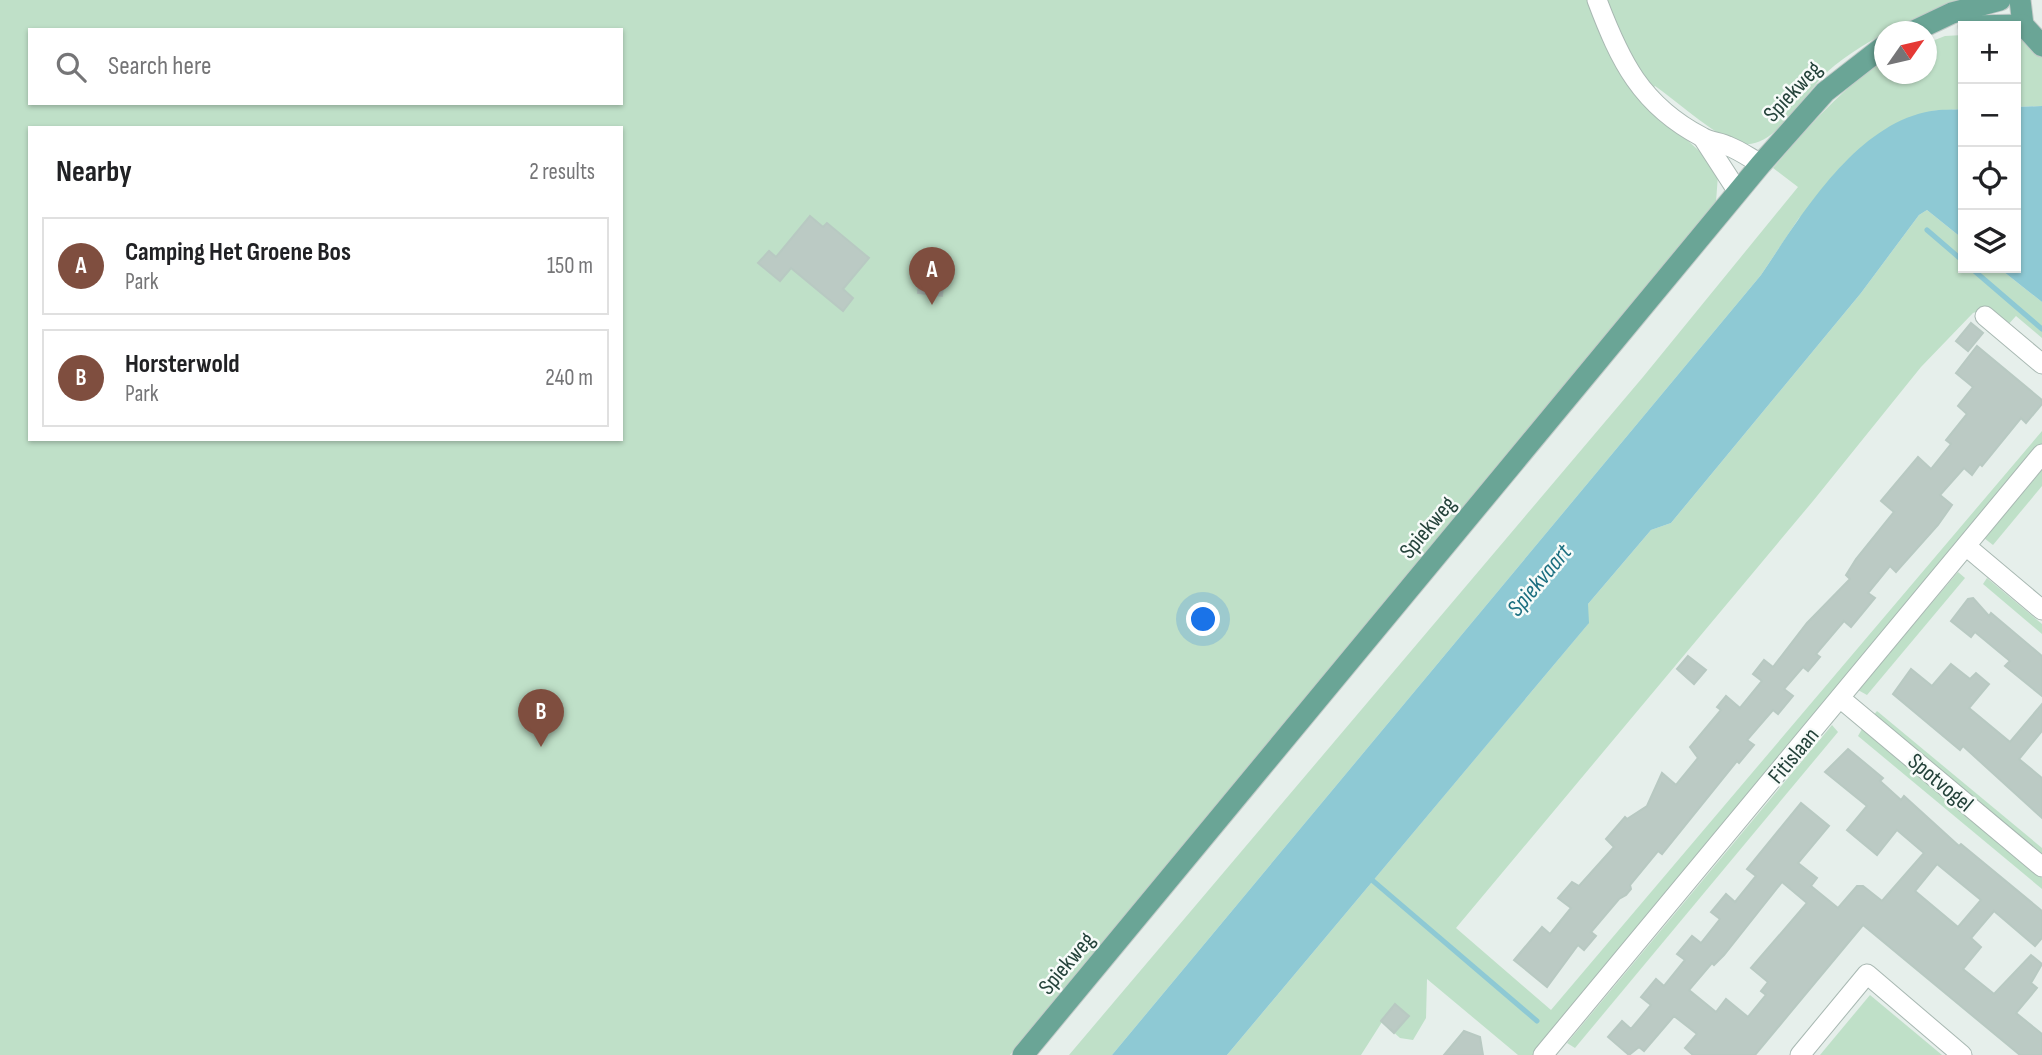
<!DOCTYPE html>
<html lang="en">
<head>
<meta charset="utf-8">
<style>
  body { margin:0; font-family:"Sofia Sans Condensed",sans-serif; background:#f2f2f2; color:#202124 }
  .controls { position:absolute; right:21px; top:21px; display:grid; overflow:hidden; border-radius:0px; box-shadow:0 2px 5px #0004 }
  .controls button { width:63px; height:63px; display:grid; place-items:center; padding:0; border:0; border-bottom:2px solid #e0e0e0; background:#fff; color:#202124; font:35px sans-serif }
  .compass { position:absolute; left:1874px; top:21px; width:63px; height:63px; border-radius:50%; background:#fff; box-shadow:0 2px 5px #0004; rotate:56deg }
  .you { position:absolute; left:1204px; top:620px; width:24px; height:24px; margin:-18px; border:5px solid #fff; border-radius:50%; background:#1a73e8; box-shadow:0 0 0 10px #1a73e833 }
  .badge { display:grid; place-items:center; width:46px; height:46px; border-radius:50%; background:#7f4e3f; color:#fff; font-size:23px; font-weight:700 }
  .pin { position:absolute; translate:-50% -58px; filter:drop-shadow(0 2px 4px #0008) }
  .pin::after { content:''; position:absolute; top:37px; width:24px; height:21px; background:inherit; clip-path:polygon(0 0,100% 0,50% 100%) }
  .list { margin:0; padding:0; list-style:none }
  h2 { display:flex; justify-content:space-between; align-items:center; height:91px; margin:0; padding:0 28px; font-size:30px }
  h2 small { font-size:23px; font-weight:400; color:#757577 }
  .list li { display:grid; grid-template-columns:46px 1fr auto; gap:21px; align-items:center; box-sizing:border-box; height:98px; margin:0 14px 14px; padding:0 14px; border:2px solid #e0e0e0; border-radius:0px }
  .list b { display:block; font-size:26px; white-space:nowrap }
  .list p { margin:0; font-size:23px; white-space:nowrap; color:#757577 }
  .list em { font-size:23px; font-style:normal; color:#757577 }
  .icon { flex:none; width:38px; height:38px; fill:none; stroke:currentColor; stroke-width:2; stroke-linecap:round; stroke-linejoin:round }
  .map { position:relative; flex:none; width:2042px; height:1055px; overflow:hidden }
  .search { position:absolute; background:#fff; box-shadow:0 2px 5px #0004; left:28px; top:28px; width:595px; height:77px; display:flex; align-items:center; gap:18px; box-sizing:border-box; padding:0 24px; border-radius:0px; color:#757577; font-size:26px }
  .panel { position:absolute; background:#fff; box-shadow:0 2px 5px #0004; left:28px; top:126px; width:595px; height:315px; border-radius:0px }
  .map>svg:first-child { display:block }
</style>
</head>
<body>
<div class="map">
<svg width="2042" height="1055" viewBox="0 0 2042 1055">
  <rect width="100%" height="100%" fill="#e6efeb"/>
  <!-- green -->
  <g fill="#bfe0c8" fill-rule="evenodd">
    <path d="M 0,0 L 1983,0 C 1924,16 1872,32 1826,73 C 1805,93 1776,148 1744,144 C 1721,142 1676,100 1655,86 L 1643,100 L 1707,158 L 1718,175 L 1716,202 L 1010,1055 L 0,1055 ZM 30,30 L 621,30 L 621,103 L 30,103 ZM 30,128 L 621,128 L 621,439 L 30,439 Z"/>
    <path d="M 2016,34 L 2042,54 L 2042,106 L 2016,107 Z"/>
    <path d="M 1963,35 L 1963,109 L 1931,111 L 1799,218 L 1761,275 L 1112,1055 L 1069,1055 L 1643,377 L 1798,187 L 1773,168 C 1807,129 1840,89 1884,61 L 1884,74 L 1926,74 L 1927,43 L 1945,36 Z"/>
    <path d="M 1927,210 L 1963,239 L 1963,268 L 1999,268 L 2042,302 L 2042,338 L 2016,316 L 2006,327 L 1984,309 L 1973,313 L 1921,367 L 1813,501 L 1456,928 L 1551,1010 L 2042,431 L 2042,444 L 1535,1055 L 1518,1055 L 1427,979 L 1426,1018 L 1413,1040 L 1400,1038 L 1382,1022 L 1361,1055 L 1227,1055 L 1588,624 L 1588,604 L 1651,530 L 1671,523 L 1861,293 L 1919,215 Z"/>
    <path d="M 2042,470 L 2042,486 L 1993,545 L 1984,538 Z"/>
    <path d="M 1958,572 L 1965,578 L 1867,695 L 1858,690 Z"/>
    <path d="M 1987,578 L 2042,624 L 2042,634 L 1983,584 Z"/>
    <path d="M 1877,711 L 2042,848 L 2042,860 L 1871,718 Z"/>
    <path d="M 1832,725 L 1838,732 L 1575,1048 L 1567,1043 Z"/>
    <path d="M 1862,729 L 2042,878 L 2042,889 L 1858,736 Z"/>
    <path d="M 1870,995 L 1942,1055 L 1820,1055 Z"/>
  </g>
  <!-- water -->
  <g fill="#8ec9d4">
    <path d="M 2042,106 L 2042,302 L 1999,268 L 2016,268 L 2016,107 Z"/>
    <path d="M 1963,109 L 1963,239 L 1927,210 L 1919,215 L 1861,293 L 1671,523 L 1651,530 L 1588,604 L 1589,623 L 1227,1055 L 1112,1055 L 1761,275 C 1801,216 1855,124 1931,111 C 1941,109 1953,110 1963,109 Z"/>
  </g>
  <g fill="none" stroke-linecap="round" stroke-linejoin="round">
    <!-- stream -->
    <g stroke="#8ec9d4" stroke-width="5">
      <path d="M 1927,230 L 1963,261"/>
      <path d="M 1971,268 L 2042,329"/>
      <path d="M 1372,880 L 1537,1021"/>
    </g>
  </g>
  <!-- building -->
  <g fill="#bbcac4" stroke="#b8c9c2" stroke-width="2" fill-rule="evenodd">
    <path d="M 810,216 L 823,227 L 827,223 L 869,258 L 843,289 L 853,298 L 843,311 L 791,268 L 780,281 L 758,263 L 769,251 L 776,257 Z"/>
    <path d="M 921,260 L 946,263 L 942,296 L 918,293 Z"/>
    <path d="M 1971,323 L 1983,333 L 1968,351 L 1956,341 Z"/>
    <path d="M 1977,346 L 2042,400 L 2042,404 L 2026,423 L 2021,418 L 1982,466 L 1980,464 L 1972,475 L 1964,468 L 1940,495 L 1952,505 L 1938,525 L 1896,572 L 1890,566 L 1868,593 L 1875,598 L 1851,627 L 1844,621 L 1816,654 L 1820,657 L 1808,671 L 1803,667 L 1784,689 L 1793,696 L 1778,714 L 1773,710 L 1747,740 L 1754,745 L 1739,763 L 1737,761 L 1662,854 L 1658,851 L 1630,885 L 1631,889 L 1626,895 L 1619,899 L 1591,932 L 1596,936 L 1584,950 L 1578,945 L 1547,987 L 1514,960 L 1542,927 L 1550,934 L 1571,908 L 1558,898 L 1572,882 L 1579,886 L 1614,847 L 1606,839 L 1625,817 L 1627,819 L 1647,806 L 1662,773 L 1676,785 L 1698,758 L 1690,747 L 1721,710 L 1717,707 L 1726,696 L 1740,708 L 1762,681 L 1753,674 L 1764,660 L 1773,667 L 1807,623 L 1850,579 L 1846,575 L 1856,559 L 1894,512 L 1881,501 L 1918,457 L 1931,469 L 1951,444 L 1946,440 L 1967,414 L 1958,406 L 1973,387 L 1956,373 Z"/>
    <path d="M 1973,598 L 1989,616 L 1991,613 L 2042,656 L 2042,696 L 2005,666 L 2010,661 L 1975,632 L 1971,637 L 1951,621 L 1968,599 Z"/>
    <path d="M 1688,656 L 1706,670 L 1694,684 L 1677,669 Z"/>
    <path d="M 1951,664 L 1970,679 L 1976,673 L 1989,684 L 1969,708 L 2010,742 L 2042,704 L 2042,731 L 2019,759 L 2042,778 L 2042,818 L 1963,746 L 1960,750 L 1893,694 L 1911,669 L 1932,686 Z"/>
    <path d="M 1848,749 L 1883,778 L 1880,781 L 1901,800 L 1904,796 L 1959,846 L 1961,844 L 2042,911 L 2042,938 L 2035,946 L 1994,911 L 1971,938 L 1981,947 L 1963,969 L 1994,994 L 2031,955 L 2042,964 L 2031,983 L 2037,988 L 2016,1013 L 2042,1034 L 2042,1055 L 2020,1055 L 1863,925 L 1755,1055 L 1693,1055 L 1685,1048 L 1697,1034 L 1674,1016 L 1644,1051 L 1639,1047 L 1629,1055 L 1608,1037 L 1622,1021 L 1631,1029 L 1651,1005 L 1641,997 L 1656,979 L 1664,986 L 1685,960 L 1677,954 L 1692,936 L 1701,943 L 1720,919 L 1711,912 L 1726,894 L 1735,902 L 1756,876 L 1747,869 L 1801,803 L 1829,826 L 1798,863 L 1817,878 L 1811,886 L 1838,908 L 1857,886 L 1863,886 L 1882,901 L 1924,853 L 1897,830 L 1877,855 L 1847,830 L 1867,806 L 1825,772 ZM 1937,864 L 1981,900 L 1958,927 L 1915,891 ZM 1782,882 L 1807,903 L 1751,968 L 1768,982 L 1761,991 L 1766,995 L 1748,1017 L 1726,999 L 1716,1012 L 1689,990 L 1712,963 L 1714,965 L 1724,955 Z"/>
    <path d="M 1395,1004 L 1409,1016 L 1394,1033 L 1381,1021 Z"/>
    <path d="M 1464,1031 L 1480,1037 L 1483,1055 L 1444,1055 Z"/>
  </g>
  <g fill="none" stroke-linecap="round" stroke-linejoin="round">
    <!-- minor casing -->
    <g stroke="#a8b8b2" stroke-width="21">
      <g id="minor">
        <path d="M 1597,0 C 1620,61 1641,105 1702,137 C 1710,142 1720,142 1728,146 C 1739,150 1750,158 1761,164"/>
        <path d="M 1703,138 L 1738,192"/>
        <path d="M 1985,316 L 2042,364"/>
        <path d="M 1966,546 L 2042,610"/>
        <path d="M 1840,698 L 2042,867"/>
        <path d="M 1543,1055 L 2042,454"/>
        <path d="M 1800,1055 L 1867,974 L 1962,1055"/>
      </g>
    </g>
    <!-- major casing -->
    <g stroke="#c2cac8" stroke-width="23">
      <g id="major">
        <path d="M 2020,0 L 2023,25 L 2042,46"/>
        <path d="M 1969,26 L 2023,25"/>
        <path d="M 1912,32 L 1952,13 L 2000,0"/>
        <path d="M 1023,1055 L 1761,164 L 1825,92 L 1884,46"/>
      </g>
    </g>
    <!-- minor -->
    <use href="#minor" stroke="#fff" stroke-width="19"/>
    <!-- major -->
    <use href="#major" stroke="#6aa596" stroke-width="21"/>
  </g>
  <g text-anchor="middle" stroke-width="5" stroke-linejoin="round" paint-order="stroke">
    <!-- street labels -->
    <g font-size="23" fill="#24423a" stroke="#f7fbf9">
      <text transform="translate(1792 91) rotate(-47)" y="8">Spiekweg</text>
      <text transform="translate(1427 527) rotate(-50)" y="8">Spiekweg</text>
      <text transform="translate(1793 755) rotate(-50)" y="8">Fitislaan</text>
      <text transform="translate(1941 782) rotate(40)" y="8">Spotvogel</text>
      <text transform="translate(1066 963) rotate(-50)" y="8">Spiekweg</text>
    </g>
    <!-- water labels -->
    <g font-size="24" font-style="italic" fill="#1c6f80" stroke="#f7fbf9">
      <text transform="translate(1539 580) rotate(-50)" y="8">Spiekvaart</text>
    </g>
  </g>
</svg>
<div class="controls">
<button>+</button>
<button>−</button>
<button><svg class="icon" aria-label="locate" viewBox="0 0 24 24"><circle cx="12" cy="12" r="6"/><path d="M12 2v4M12 18v4M2 12h4M18 12h4"/></svg></button>
<button><svg class="icon" aria-label="layers" viewBox="0 0 24 24"><path d="M12 4l9 5-9 5-9-5zM3 14l9 5 9-5"/></svg></button>
</div>
<svg class="compass" viewBox="-18 -18 36 36"><path d="M0-13l5 13h-10z" fill="#e53935"/><path d="M0 13l5-13h-10z" fill="#757577"/></svg>
<div class="you"></div>
<div class="pin badge" style="left:932px;top:305px">A</div>
<div class="pin badge" style="left:541px;top:747px">B</div>
<div class="search"><svg class="icon" aria-label="search" viewBox="0 0 24 24"><circle cx="10" cy="10" r="6"/><path d="M15 15l6 6"/></svg>Search here</div>
<section class="panel">
<h2>Nearby<small>2 results</small></h2>
<ul class="list">
<li><span class="badge">A</span><div><b>Camping Het Groene Bos</b><p>Park</p></div><em>150 m</em></li>
<li><span class="badge">B</span><div><b>Horsterwold</b><p>Park</p></div><em>240 m</em></li>
</ul>
</section>
</div>
</body>
</html>
